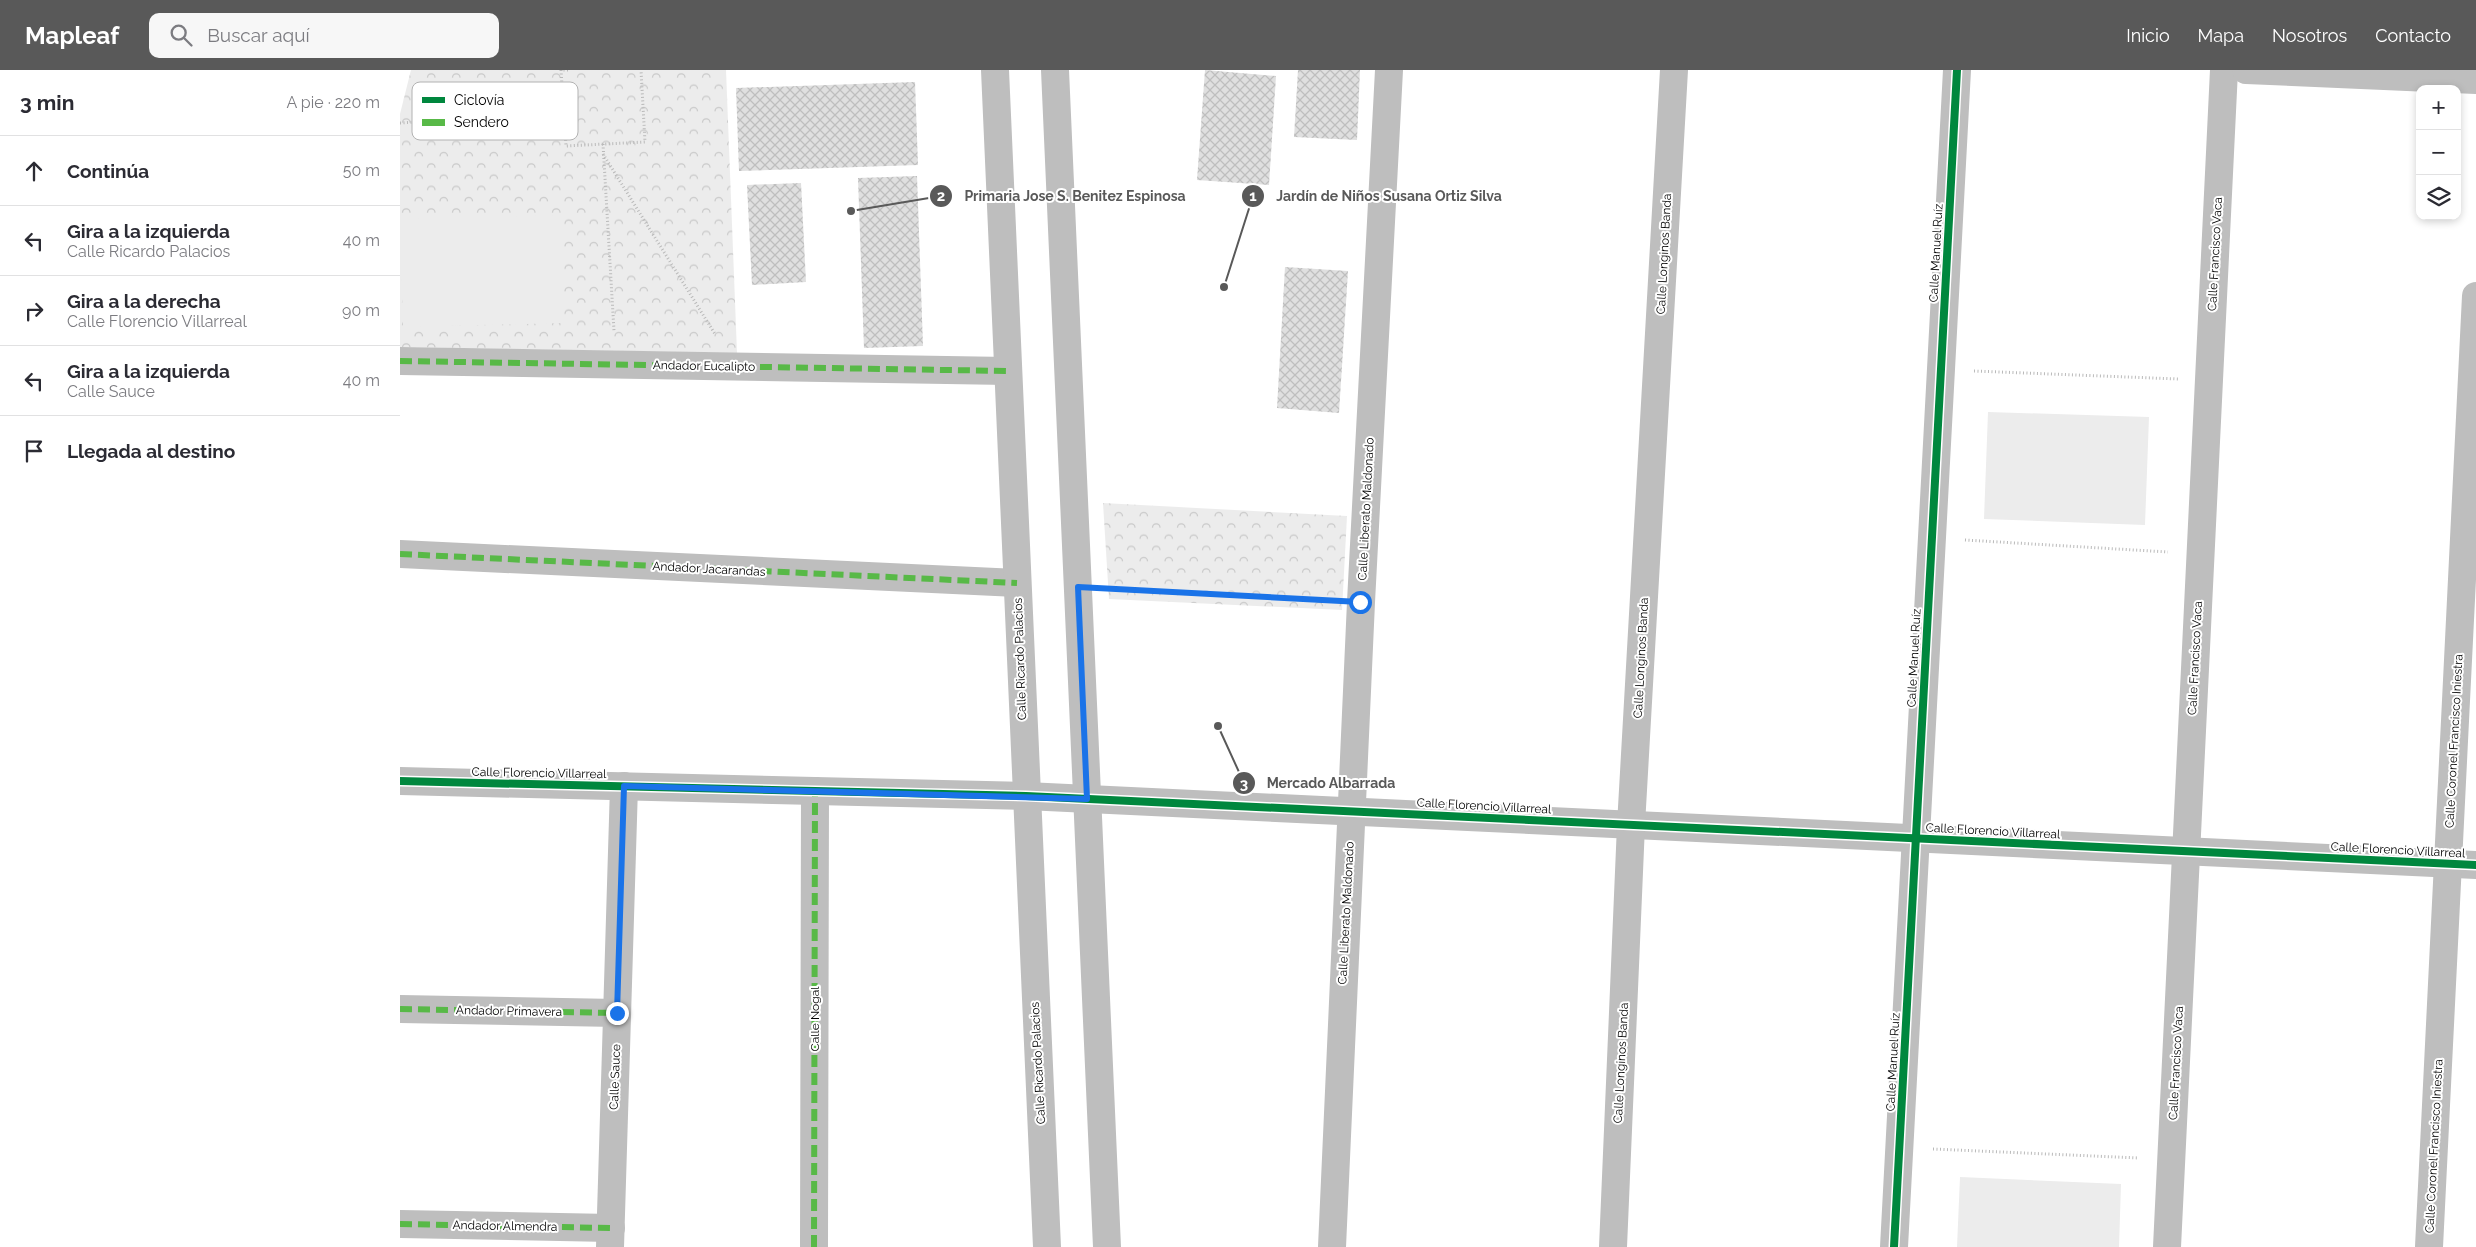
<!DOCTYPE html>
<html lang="es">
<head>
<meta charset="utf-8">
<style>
  body { margin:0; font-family:Raleway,sans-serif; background:#f7f7f7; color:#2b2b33 }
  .controls { position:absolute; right:15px; top:15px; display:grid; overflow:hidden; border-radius:10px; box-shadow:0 2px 8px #0003 }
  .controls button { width:45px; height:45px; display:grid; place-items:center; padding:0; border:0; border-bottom:1px solid #e1e1e2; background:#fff; color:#2b2b33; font:25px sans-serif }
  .stop { position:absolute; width:15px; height:15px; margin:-11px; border:4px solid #1a73e8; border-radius:50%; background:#fff }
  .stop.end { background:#1a73e8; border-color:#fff; box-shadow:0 1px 5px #0008 }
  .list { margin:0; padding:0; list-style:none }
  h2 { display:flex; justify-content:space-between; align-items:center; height:65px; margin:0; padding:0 20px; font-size:21px }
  h2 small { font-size:16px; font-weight:400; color:#7c7c81 }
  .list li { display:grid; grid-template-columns:32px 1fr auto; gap:15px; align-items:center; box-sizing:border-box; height:70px; padding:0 20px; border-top:1px solid #e1e1e2 }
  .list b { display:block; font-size:19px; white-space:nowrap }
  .list p { margin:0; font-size:16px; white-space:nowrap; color:#7c7c81 }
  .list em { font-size:16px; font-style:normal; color:#7c7c81 }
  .icon { flex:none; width:28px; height:28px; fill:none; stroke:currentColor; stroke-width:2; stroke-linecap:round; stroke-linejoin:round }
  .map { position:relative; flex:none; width:2076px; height:1177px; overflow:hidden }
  header { display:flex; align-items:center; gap:30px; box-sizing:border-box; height:70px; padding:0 25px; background:#595959; color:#fff }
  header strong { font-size:24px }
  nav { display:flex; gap:28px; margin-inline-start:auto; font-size:18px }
  .search { width:350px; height:45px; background:#f7f7f7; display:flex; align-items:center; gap:12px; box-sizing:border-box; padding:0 18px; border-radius:10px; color:#7c7c81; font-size:19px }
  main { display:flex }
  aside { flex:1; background:#fff }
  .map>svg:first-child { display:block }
</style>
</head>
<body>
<header>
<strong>Mapleaf</strong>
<div class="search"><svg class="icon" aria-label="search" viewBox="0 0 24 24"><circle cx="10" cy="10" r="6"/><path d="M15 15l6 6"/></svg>Buscar aquí</div>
<nav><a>Inicio</a><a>Mapa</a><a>Nosotros</a><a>Contacto</a></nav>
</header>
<main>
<aside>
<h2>3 min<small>A pie · 220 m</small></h2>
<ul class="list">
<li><svg class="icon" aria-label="ahead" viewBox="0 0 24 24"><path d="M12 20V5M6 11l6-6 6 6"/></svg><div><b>Continúa</b></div><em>50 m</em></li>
<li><svg class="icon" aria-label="left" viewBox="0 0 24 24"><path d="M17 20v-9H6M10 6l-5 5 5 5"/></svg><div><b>Gira a la izquierda</b><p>Calle Ricardo Palacios</p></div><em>40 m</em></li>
<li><svg class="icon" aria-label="right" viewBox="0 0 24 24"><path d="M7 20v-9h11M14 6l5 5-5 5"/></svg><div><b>Gira a la derecha</b><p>Calle Florencio Villarreal</p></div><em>90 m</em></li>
<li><svg class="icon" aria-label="left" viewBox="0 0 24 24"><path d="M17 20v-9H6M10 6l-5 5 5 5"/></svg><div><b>Gira a la izquierda</b><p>Calle Sauce</p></div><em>40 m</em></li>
<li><svg class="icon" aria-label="arrive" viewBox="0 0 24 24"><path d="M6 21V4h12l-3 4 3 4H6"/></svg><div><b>Llegada al destino</b></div></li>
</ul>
</aside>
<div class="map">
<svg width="2076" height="1177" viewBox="0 0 2076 1177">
  <defs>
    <pattern id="park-crowns" width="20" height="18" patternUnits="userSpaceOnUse" patternTransform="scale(1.25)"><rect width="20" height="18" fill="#ececec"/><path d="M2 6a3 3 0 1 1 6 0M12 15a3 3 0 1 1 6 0" fill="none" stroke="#c9c9c9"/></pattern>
    <pattern id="building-cross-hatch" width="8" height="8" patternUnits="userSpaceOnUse" patternTransform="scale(1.25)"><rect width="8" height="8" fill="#dfdfdf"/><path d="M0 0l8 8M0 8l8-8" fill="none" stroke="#bebebe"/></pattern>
  </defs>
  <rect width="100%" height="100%" fill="#fff"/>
  <!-- park -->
  <g fill="url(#park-crowns)">
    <path d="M 11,0 L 326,0 L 337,283 L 0,277 L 0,44 Z"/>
    <path d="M 703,433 L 947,446 L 942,540 L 709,529 Z"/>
  </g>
  <!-- pitch -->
  <g fill="#ececec">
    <path d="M 161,145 L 163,253 L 3,257 L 0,149 Z"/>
    <path d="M 1588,342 L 1749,347 L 1745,455 L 1584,449 Z"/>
    <path d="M 1560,1107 L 1721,1114 L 1719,1177 L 1557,1177 Z"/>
  </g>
  <!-- building -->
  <g fill="url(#building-cross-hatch)">
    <path d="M 805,0 L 876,6 L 869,115 L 797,110 Z"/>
    <path d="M 898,0 L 960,0 L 957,70 L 894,67 Z"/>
    <path d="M 515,12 L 518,95 L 339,101 L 336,18 Z"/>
    <path d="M 517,106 L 523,276 L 464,278 L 458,108 Z"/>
    <path d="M 401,113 L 406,212 L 352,215 L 347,115 Z"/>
    <path d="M 885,197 L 948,201 L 939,343 L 877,338 Z"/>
  </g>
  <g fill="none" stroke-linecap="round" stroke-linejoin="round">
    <!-- path -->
    <g stroke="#b9b9b9" stroke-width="3" stroke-dasharray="1 2.5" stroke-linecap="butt">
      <path d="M 168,0 L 161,0 L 166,76 L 245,72 L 241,0"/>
      <path d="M 0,53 L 163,43"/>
      <path d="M 203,74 L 214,261"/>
      <path d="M 203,84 L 315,264"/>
      <path d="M 1574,301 L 1778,309"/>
      <path d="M 1565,470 L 1768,482"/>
      <path d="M 711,519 L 929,530"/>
      <path d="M 1533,1079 L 1739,1088"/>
    </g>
    <!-- pedestrian -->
    <g stroke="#bebebe" stroke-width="28">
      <path d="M 0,291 L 608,301"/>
      <path d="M 0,484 L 617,513"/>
    </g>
    <!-- minor -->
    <g stroke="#bebebe" stroke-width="28">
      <path d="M 0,711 L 626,726 L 2076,795"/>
      <path d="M 0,939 L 217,943"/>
      <path d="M 0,1154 L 211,1158"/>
      <path d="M 210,1177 L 224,716"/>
      <path d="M 414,1177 L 415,721"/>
      <path d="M 932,1177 L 961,532 L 989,0"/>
      <path d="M 1213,1177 L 1231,755 L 1274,0"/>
      <path d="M 1494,1177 L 1557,0"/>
      <path d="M 1767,1177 L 1824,0"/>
      <path d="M 2029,1177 L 2076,226"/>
    </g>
    <!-- tertiary -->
    <g stroke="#bebebe" stroke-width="28">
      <path d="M 595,0 L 647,1177"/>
      <path d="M 655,0 L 707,1177"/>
      <path d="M 1846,0 L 2076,10"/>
    </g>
    <!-- quiet -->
    <g stroke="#58b947" stroke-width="6" stroke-dasharray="12 6" stroke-linecap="butt">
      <path d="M 0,291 L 608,301"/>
      <path d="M 0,484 L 617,513"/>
      <path d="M 0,939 L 217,943"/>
      <path d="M 0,1154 L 211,1158"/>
      <path d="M 414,1177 L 415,721"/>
    </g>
    <!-- cycleway casing -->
    <g stroke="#fff" stroke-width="11">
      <g id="cycleway">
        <path d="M 0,711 L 626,726 L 2076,795"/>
        <path d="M 1494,1177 L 1557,0"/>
      </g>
    </g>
    <!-- cycleway -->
    <use href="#cycleway" stroke="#00873e" stroke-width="8"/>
  </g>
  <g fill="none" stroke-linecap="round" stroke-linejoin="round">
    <!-- route -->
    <path stroke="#1a73e8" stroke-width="6" d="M 217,943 L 224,716 L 687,729 L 678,517 L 960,532"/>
  </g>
  <g text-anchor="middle" stroke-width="4" stroke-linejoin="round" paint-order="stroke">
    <!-- street labels -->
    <g font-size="12" fill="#000" stroke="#fff">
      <text transform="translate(1536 183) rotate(-87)" y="4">Calle Manuel Ruíz</text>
      <text transform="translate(1264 184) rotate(-87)" y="4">Calle Longinos Banda</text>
      <text transform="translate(1815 184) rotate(-87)" y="4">Calle Francisco Vaca</text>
      <text transform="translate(304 296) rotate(1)" y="4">Andador Eucalipto</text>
      <text transform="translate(966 439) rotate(-87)" y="4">Calle Liberato Maldonado</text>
      <text transform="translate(309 499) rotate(3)" y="4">Andador Jacarandas</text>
      <text transform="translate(1241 588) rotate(-87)" y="4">Calle Longinos Banda</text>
      <text transform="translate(1514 588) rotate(-87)" y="4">Calle Manuel Ruíz</text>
      <text transform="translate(1795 588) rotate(-87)" y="4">Calle Francisco Vaca</text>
      <text transform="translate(620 589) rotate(-92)" y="4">Calle Ricardo Palacios</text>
      <text transform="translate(2054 671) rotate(-87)" y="4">Calle Coronel Francisco Iniestra</text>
      <text transform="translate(139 703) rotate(1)" y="4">Calle Florencio Villarreal</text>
      <text transform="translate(1084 736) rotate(3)" y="4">Calle Florencio Villarreal</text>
      <text transform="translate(1593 761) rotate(3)" y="4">Calle Florencio Villarreal</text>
      <text transform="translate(1998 780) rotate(3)" y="4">Calle Florencio Villarreal</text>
      <text transform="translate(946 843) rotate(-87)" y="4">Calle Liberato Maldonado</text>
      <text transform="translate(109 941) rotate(1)" y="4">Andador Primavera</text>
      <text transform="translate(415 949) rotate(-90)" y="4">Calle Nogal</text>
      <text transform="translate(1493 992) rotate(-87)" y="4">Calle Manuel Ruíz</text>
      <text transform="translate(638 993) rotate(-93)" y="4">Calle Ricardo Palacios</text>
      <text transform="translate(1221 993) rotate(-87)" y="4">Calle Longinos Banda</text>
      <text transform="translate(1776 993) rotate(-87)" y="4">Calle Francisco Vaca</text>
      <text transform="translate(215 1007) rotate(-88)" y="4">Calle Sauce</text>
      <text transform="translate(2034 1076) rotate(-87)" y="4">Calle Coronel Francisco Iniestra</text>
      <text transform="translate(105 1156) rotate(1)" y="4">Andador Almendra</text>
    </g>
  </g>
  <!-- legend -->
  <rect x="12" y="12" width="166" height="58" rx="8" fill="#fff" stroke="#b2b2b2" stroke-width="1"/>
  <rect x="22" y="27" width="23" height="6" fill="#00873e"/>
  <rect x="22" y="49" width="23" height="7" fill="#58b947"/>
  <g font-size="14" fill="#000">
    <text x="54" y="35">Ciclovía</text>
    <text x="54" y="57">Sendero</text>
  </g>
  <!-- callouts -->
  <path fill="none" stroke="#595959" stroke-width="2" d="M824 217L853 126M451 141L541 126M818 656L844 713"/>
  <g fill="#595959" stroke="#fff" stroke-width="2">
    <circle cx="824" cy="217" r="5"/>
    <circle cx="451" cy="141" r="5"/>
    <circle cx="818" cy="656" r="5"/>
    <circle cx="853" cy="126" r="12"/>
    <circle cx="541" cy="126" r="12"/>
    <circle cx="844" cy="713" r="12"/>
  </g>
  <g font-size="15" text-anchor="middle" font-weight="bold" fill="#fff">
    <text x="853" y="131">1</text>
    <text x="541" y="131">2</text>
    <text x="844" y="719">3</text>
  </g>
  <g font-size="14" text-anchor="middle" font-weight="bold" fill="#595959" stroke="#fff" stroke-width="4" stroke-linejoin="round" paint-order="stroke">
    <text x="989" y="131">Jardín de Niños Susana Ortiz Silva</text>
    <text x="675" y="131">Primaria Jose S. Benitez Espinosa</text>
    <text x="931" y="718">Mercado Albarrada</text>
  </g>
</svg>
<div class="controls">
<button>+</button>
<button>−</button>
<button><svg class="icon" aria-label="layers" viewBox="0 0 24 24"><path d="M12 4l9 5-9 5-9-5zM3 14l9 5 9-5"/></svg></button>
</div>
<div class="stop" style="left:960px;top:532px"></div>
<div class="stop end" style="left:217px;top:943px"></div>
</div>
</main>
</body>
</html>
